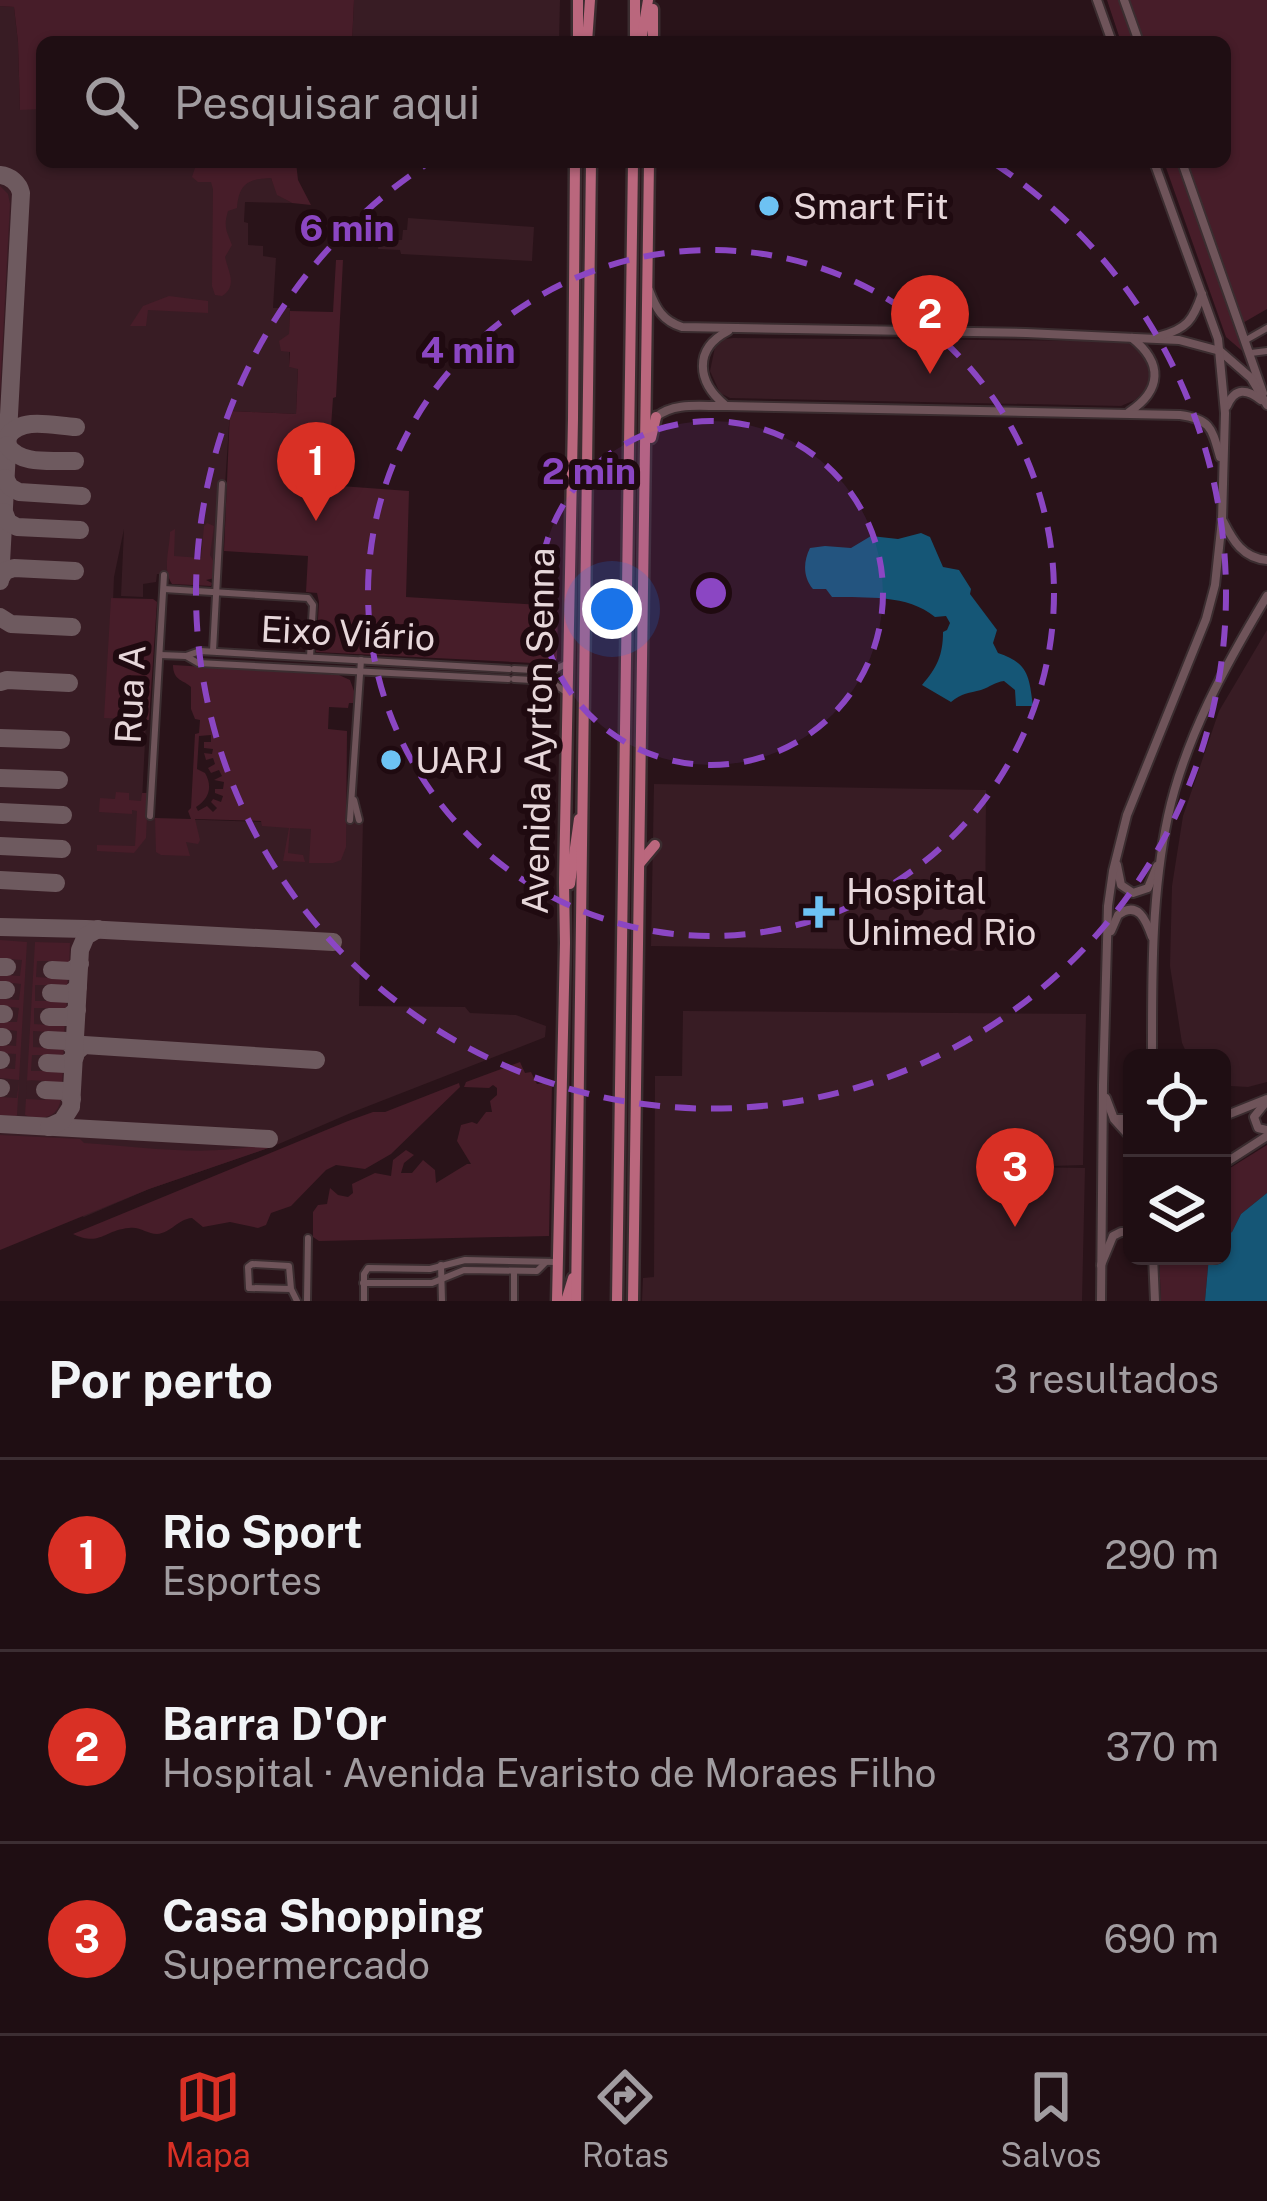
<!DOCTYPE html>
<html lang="pt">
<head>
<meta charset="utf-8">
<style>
  body { margin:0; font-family:"Public Sans",sans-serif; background:#27171c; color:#f1f3f6 }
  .controls { position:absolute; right:36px; bottom:36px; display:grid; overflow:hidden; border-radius:18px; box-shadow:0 3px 9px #0004 }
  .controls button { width:108px; height:108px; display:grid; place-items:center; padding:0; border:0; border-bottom:3px solid #3c2e33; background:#1f0e13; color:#f1f3f6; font:60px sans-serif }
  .you { position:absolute; left:612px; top:609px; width:42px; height:42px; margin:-30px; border:9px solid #fff; border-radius:50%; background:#1a73e8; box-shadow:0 0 0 18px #1a73e833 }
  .badge { display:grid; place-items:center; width:78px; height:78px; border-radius:50%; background:#d93025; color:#fff; font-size:39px; font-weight:700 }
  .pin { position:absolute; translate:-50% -99px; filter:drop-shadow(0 3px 6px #0008) }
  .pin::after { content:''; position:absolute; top:63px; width:42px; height:36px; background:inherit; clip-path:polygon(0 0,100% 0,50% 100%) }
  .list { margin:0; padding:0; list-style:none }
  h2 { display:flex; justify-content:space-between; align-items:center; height:156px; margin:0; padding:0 48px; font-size:51px }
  h2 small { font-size:39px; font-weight:400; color:#a19ca0 }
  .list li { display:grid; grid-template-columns:78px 1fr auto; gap:36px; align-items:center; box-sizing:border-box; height:192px; padding:0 48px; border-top:3px solid #3c2e33 }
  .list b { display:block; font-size:45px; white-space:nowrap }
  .list p { margin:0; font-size:39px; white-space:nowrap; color:#a19ca0 }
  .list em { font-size:39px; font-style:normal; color:#a19ca0 }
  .icon { flex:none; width:66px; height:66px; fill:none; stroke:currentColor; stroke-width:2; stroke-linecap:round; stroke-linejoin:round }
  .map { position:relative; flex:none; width:1267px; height:1301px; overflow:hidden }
  .search { position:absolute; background:#1f0e13; box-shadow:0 3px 9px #0004; left:36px; right:36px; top:36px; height:132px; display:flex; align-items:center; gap:30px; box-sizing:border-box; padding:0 42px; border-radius:18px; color:#a19ca0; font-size:45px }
  .sheet { height:732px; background:#1f0e13 }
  nav { display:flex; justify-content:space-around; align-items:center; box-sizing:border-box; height:168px; border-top:3px solid #3c2e33; background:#1f0e13; font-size:33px; color:#a19ca0 }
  nav a { display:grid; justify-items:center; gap:6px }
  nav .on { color:#d93025 }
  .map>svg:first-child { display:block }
</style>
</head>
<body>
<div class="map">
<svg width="1267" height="1301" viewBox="0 0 1267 1301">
  <rect width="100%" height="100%" fill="#291319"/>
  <!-- built -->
  <g fill="#381c24">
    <path d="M 354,0 L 560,0 L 559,42 L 352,42 Z"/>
    <path d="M 0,6 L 14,7 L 18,42 L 20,109 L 42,109 L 42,162 L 232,162 L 271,178 L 278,195 L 292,203 L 245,202 L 244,222 L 248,223 L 248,245 L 263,246 L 263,256 L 276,258 L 273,308 L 290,308 L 289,367 L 298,368 L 296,414 L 230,411 L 225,485 L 218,485 L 213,577 L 157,574 L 156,582 L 143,584 L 143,597 L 121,596 L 124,529 L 114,577 L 113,602 L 123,718 L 146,721 L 142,801 L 129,801 L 117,792 L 132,810 L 137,810 L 145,818 L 155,818 L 155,821 L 176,819 L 345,825 L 345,820 L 363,820 L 359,1006 L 465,1007 L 470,1013 L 516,1015 L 546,1026 L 545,1037 L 543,1038 L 353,1112 L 274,1146 L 149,1189 L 84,1217 L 0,1170 Z"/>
    <path d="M 408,218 L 534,227 L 532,261 L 401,254 L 400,250 L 378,249 L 379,240 L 402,240 L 403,230 L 407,230 Z"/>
    <path d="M 733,338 L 1126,341 L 1145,356 L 1150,377 L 1146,389 L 1135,400 L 1121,406 L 730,398 L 720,393 L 710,371 L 715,347 L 725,339 Z"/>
    <path d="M 1267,630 L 1267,1082 L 1248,1087 L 1231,1086 L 1222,1083 L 1222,1058 L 1189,1058 L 1182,1043 L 1170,966 L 1172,886 L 1183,816 L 1219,711 Z"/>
    <path d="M 654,784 L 986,790 L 985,951 L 651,946 Z"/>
    <path d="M 683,1011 L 1086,1014 L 1083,1165 L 1022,1167 L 1085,1168 L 1082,1301 L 642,1301 L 643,1278 L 654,1277 L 655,1076 L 682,1076 Z"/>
  </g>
  <!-- green -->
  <g fill="#471d29" fill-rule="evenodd">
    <path d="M 0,0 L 354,0 L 352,42 L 42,42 L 42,109 L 20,110 L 18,42 L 14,7 L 0,6 Z"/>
    <path d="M 1107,0 L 1267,0 L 1267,309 L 1241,324 L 1247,355 L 1226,337 L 1164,162 L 1225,162 L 1225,42 L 1121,42 Z"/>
    <path d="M 197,162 L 296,162 L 298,180 L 311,205 L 292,203 L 277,195 L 271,178 C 247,179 239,184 237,208 L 228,211 C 223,227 227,232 232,245 L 225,257 C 228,271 238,286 222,296 L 215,295 L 212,286 L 213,189 L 211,182 L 198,182 L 192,177 Z"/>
    <path d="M 0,186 L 8,194 L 10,204 L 0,393 Z"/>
    <path d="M 336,260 L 343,260 L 336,397 L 333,398 L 327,485 L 409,491 L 406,597 L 558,606 L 557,659 L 553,664 L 316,652 L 319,602 L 317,593 L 306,592 L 308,556 L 224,551 L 230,411 L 296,414 L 298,369 L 289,367 L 290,352 L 281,351 L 279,341 L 289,334 L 290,311 L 333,312 Z"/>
    <path d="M 169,296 L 208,301 L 208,313 L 148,310 L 146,326 L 130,326 L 143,306 Z"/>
    <path d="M 207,523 L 214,526 L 210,555 L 216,566 L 215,578 L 206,580 L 212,583 L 211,586 L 172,584 C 162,569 170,548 170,532 L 175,529 L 174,556 L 201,558 L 204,526 Z"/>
    <path d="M 111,598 L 153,599 L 157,602 L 149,720 L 104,718 Z"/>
    <path d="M 173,665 L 339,675 L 350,680 L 354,691 L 354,703 L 349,703 L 348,708 L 329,707 L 328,729 L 347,731 L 346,847 L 341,860 L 333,863 L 309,863 L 311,829 L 290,828 L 288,853 L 303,855 L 305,862 L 283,861 L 289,828 L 262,826 L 261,821 L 195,819 L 200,840 L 198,844 L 186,842 L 190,856 L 161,855 L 156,852 L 155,818 L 191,819 L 188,811 L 191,808 L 195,734 L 199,733 L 200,720 L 195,719 L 191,709 L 191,687 C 184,680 173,681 173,665 ZM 211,735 L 211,742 L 204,742 L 204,748 L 213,749 L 212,754 L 204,753 L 206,760 L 213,758 L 215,764 L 208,768 L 211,773 L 219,770 L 222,776 L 214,780 L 224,782 L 223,789 L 215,789 L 215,793 L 223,796 L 221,802 L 213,799 L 211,802 L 217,808 L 213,812 L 207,806 L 198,811 L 196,807 C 209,799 213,787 205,773 L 197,769 L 199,736 Z"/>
    <path d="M 116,792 L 129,793 L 129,800 L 141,801 L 142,793 L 148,793 L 146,838 L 134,853 L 97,851 L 97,845 L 135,846 L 137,811 L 132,810 L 132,814 L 99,812 L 100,798 L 115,799 Z"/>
    <path d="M 0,940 L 27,942 L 17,1115 L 16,1116 L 0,1115 L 0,1097 L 17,1098 L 19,1080 L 0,1078 L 0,1068 L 15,1069 L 16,1054 L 0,1053 L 0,1041 L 2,1045 L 16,1046 L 17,1031 L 2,1029 L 0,1034 L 0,1017 L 3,1022 L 17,1022 L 19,1008 L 4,1006 L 0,1010 L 0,993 L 3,994 L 4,999 L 19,1000 L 21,984 L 4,982 L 4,987 L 0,987 L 0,970 L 5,970 L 5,975 L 20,976 L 22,960 L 6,959 L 5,964 L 0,963 Z"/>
    <path d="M 35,942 L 70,943 L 69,967 L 53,966 L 53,961 L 37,961 L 36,977 L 52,978 L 53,973 L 68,974 L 67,990 L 52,990 L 51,985 L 35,985 L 35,1001 L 51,1001 L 51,997 L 67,997 L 66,1014 L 50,1013 L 50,1008 L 34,1008 L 34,1024 L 49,1025 L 50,1020 L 65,1020 L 64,1037 L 49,1036 L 49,1032 L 33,1031 L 33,1047 L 48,1048 L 49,1043 L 64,1044 L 63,1061 L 48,1060 L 47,1055 L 32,1055 L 31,1071 L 47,1071 L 48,1066 L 63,1067 L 62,1087 L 46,1086 L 46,1081 L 27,1080 L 26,1099 L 45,1100 L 46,1095 L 61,1096 C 60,1118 42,1121 25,1115 Z"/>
    <path d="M 520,1062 L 525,1073 L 531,1072 L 537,1084 L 552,1082 L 549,1236 L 319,1241 L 313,1237 L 313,1212 L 318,1205 L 327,1204 L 330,1188 L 338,1195 L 348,1197 L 353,1193 L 352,1184 L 375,1173 L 391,1176 L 393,1160 L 406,1150 L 414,1155 L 404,1163 L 401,1173 L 412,1173 L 423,1160 L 435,1170 L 436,1183 L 467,1164 L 471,1164 L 457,1141 L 461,1125 L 472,1122 L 477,1124 L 486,1112 L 492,1112 L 490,1101 L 497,1095 L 497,1088 L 493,1085 L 489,1088 L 464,1087 L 466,1082 Z"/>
    <path d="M 459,1083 L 460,1087 L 391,1154 L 365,1169 L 336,1165 L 326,1170 L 291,1206 L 271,1213 L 266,1225 L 258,1228 L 230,1222 L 203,1227 L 192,1218 C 178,1219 171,1233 157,1234 C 147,1234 140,1226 129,1228 C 104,1230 100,1247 73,1234 L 348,1121 L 373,1112 L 385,1112 Z"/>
    <path d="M 0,1135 L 80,1139 L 84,1143 C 144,1147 212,1158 268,1143 L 274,1146 L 149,1189 L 0,1250 Z"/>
    <path d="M 1267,1145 L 1267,1193 L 1241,1214 L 1232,1232 L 1222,1238 L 1222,1173 Z"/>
    <path d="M 1159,1256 L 1209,1256 L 1205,1301 L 1161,1301 Z"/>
  </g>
  <!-- water -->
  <g fill="#155676">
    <path d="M 921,533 L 930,537 L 943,567 L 959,570 L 971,589 L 970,594 L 997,630 L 993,643 L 998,653 C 1028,663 1029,675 1033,706 L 1016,706 L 1015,690 L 1004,681 C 995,682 990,687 981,690 C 969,693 962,693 951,702 L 922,685 C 937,668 943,655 943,632 L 947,630 L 950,623 L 946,616 L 935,617 C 907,594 867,598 832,597 L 826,589 L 813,589 C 803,577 803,562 810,548 L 825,546 L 851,548 L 871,536 L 898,539 Z"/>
    <path d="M 1267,1193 L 1267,1301 L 1205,1301 L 1209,1256 L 1222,1256 L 1222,1238 L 1232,1232 L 1241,1214 Z"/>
  </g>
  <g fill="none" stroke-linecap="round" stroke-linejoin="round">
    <!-- taxiway -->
    <g stroke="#6e5a5f" stroke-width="18">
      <path d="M 0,175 C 10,176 19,183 21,193 L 0,581"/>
      <path d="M 8,436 C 22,416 54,426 76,427"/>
      <path d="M 7,445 C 20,466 53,460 75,461"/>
      <path d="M 5,478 L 10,487 L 19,492 L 82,496"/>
      <path d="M 4,512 L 8,522 L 17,527 L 80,530"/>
      <path d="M 0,579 L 5,571 L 14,568 L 75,571"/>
      <path d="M 0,617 L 11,624 L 72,627"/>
      <path d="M 0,682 L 7,680 L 69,683"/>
      <path d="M 0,738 L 61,740"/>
      <path d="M 0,778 L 59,780"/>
      <path d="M 0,812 L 63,815"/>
      <path d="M 0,846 L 62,849"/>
      <path d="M 0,880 L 56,883"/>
      <path d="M 0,927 L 86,929 L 333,942"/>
      <path d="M 0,967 L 7,967"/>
      <path d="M 52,970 L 71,971 L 80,964"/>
      <path d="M 0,990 L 6,990"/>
      <path d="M 51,993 L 70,994 L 78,987"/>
      <path d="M 0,1014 L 4,1014"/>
      <path d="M 49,1017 L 68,1017 L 77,1010"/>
      <path d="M 0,1037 L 3,1037"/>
      <path d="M 48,1040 L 67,1041 L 75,1049"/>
      <path d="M 75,1053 L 84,1045 L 316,1060"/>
      <path d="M 0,1060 L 1,1060"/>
      <path d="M 47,1063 L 66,1064 L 75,1057"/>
      <path d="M 0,1088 L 1,1088"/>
      <path d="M 45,1090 L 65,1091 L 72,1099"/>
      <path d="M 0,1124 L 269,1139"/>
      <path d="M 49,1127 L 62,1121 L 71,1107 L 80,950 L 86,936 L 98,929"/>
    </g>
    <!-- street casing -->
    <g stroke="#3b2d30" stroke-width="10">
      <g id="street">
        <path d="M 1246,340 L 1267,328"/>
        <path d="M 1251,353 L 1267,351"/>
        <path d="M 164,589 L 308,598 L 313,605 L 310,657"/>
        <path d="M 213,651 L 222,484"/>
        <path d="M 160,655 L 186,656 L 198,663 L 508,679"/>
        <path d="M 186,656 L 200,651 L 509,669"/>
        <path d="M 514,669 L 552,671 L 566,664"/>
        <path d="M 514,679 L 550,681 L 566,692"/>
        <path d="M 354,800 L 359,820"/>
        <path d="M 150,816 L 164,575"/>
        <path d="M 350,820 L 361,660"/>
        <path d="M 441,1265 L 442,1301"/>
        <path d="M 514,1272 L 514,1301"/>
        <path d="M 363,1283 L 432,1283 L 464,1270 L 537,1271 L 545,1263"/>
        <path d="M 291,1289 L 249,1288 L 248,1267 L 252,1264 L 289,1266 L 291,1289 L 297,1301"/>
        <path d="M 307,1301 L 308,1238"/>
        <path d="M 364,1301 L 364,1274 L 368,1268 L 430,1269 L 465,1260 L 557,1262"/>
      </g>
    </g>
    <!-- secondary casing -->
    <g stroke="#3b2d30" stroke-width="12">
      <g id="secondary">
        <path d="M 1097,0 L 1112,42"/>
        <path d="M 1124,0 L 1139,42"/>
        <path d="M 1182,162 L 1263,393"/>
        <path d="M 649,290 C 656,309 663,321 682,327 L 1026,333 L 1179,340 L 1220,351 L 1251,378 L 1267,405"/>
        <path d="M 1160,336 C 1187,329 1193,320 1202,294"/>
        <path d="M 725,405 C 697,382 693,349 728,331"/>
        <path d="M 1227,406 C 1235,387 1247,389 1261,400"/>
        <path d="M 1129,412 C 1162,390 1163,363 1132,338"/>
        <path d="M 656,417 C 675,401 704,407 727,406 L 1180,415 C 1211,419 1212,429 1220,457"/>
        <path d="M 1223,521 C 1233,541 1243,558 1267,560"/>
        <path d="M 1117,865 L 1121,885 L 1133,893 L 1148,888 L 1157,866"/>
        <path d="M 1111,931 L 1118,915 C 1138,900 1146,920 1152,937"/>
        <path d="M 1152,1058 C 1152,977 1151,896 1168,816 C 1185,738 1226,664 1267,596"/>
        <path d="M 1106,1098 L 1114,1119 L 1132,1139"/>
        <path d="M 1266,1102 L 1254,1117 L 1258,1128 L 1267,1130"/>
        <path d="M 1222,1117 L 1267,1099"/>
        <path d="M 1115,1119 L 1132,1119"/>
        <path d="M 1222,1165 L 1267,1136"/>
        <path d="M 1153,1256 L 1155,1301"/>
        <path d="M 1101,1265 L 1113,1236 L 1121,1232 L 1132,1232"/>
        <path d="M 1101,1301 L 1103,1085 L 1108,906 L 1113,871 L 1127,815 L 1206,619 L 1215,585 L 1222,520 L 1225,413 L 1218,339 L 1154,162"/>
      </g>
    </g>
    <!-- highway casing -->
    <g stroke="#3b2d30" stroke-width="15">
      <g id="highway">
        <path d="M 578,0 L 578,42"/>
        <path d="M 587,42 L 590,0"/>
        <path d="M 635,42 L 635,0"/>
        <path d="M 641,42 L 648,0"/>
        <path d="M 653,42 L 653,9"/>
        <path d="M 651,438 L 656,417"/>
        <path d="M 640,863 L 655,845"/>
        <path d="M 570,884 L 579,819"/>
        <path d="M 557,1301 L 565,943 L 564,882 L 573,419 L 575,162"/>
        <path d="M 566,1301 L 573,1278"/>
        <path d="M 576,1301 L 591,162"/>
        <path d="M 617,1301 L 633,162"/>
        <path d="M 633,1301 L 649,162"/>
      </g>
    </g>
    <!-- street -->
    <use href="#street" stroke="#6f545a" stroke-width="6"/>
    <!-- secondary -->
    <use href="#secondary" stroke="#6f545a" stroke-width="8"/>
    <!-- highway -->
    <use href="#highway" stroke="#ba677d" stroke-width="10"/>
  </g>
  <!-- distance rings -->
  <circle cx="711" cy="593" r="172" fill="#8b46c3" fill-opacity=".12"/>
  <g fill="none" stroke="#8b46c3" stroke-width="6" stroke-dasharray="21 15">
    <circle cx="711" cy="593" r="172"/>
    <circle cx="711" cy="593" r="343"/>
    <path d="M995 164A515 515 0 1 1 427 164"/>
  </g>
  <!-- markers -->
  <g fill="#6dc2f3" stroke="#1f0a10" stroke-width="4.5">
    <circle cx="769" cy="206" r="12"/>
    <circle cx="391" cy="760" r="12"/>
    <path d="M813 894h12v12h12v12h-12v12h-12v-12h-12v-12h12z"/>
  </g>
  <g text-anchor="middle" stroke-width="12" stroke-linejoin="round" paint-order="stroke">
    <!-- poi labels -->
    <g font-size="36" fill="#e7d7da" stroke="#1f0a10" text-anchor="start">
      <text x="793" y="219">Smart Fit</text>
      <text x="415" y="773">UARJ</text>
      <text x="846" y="904">Hospital<tspan x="846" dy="41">Unimed Rio</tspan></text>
    </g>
    <!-- street labels -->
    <g font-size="36" fill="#e7d7da" stroke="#1f0a10">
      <text transform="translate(348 633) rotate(3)" y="13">Eixo Viário</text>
      <text transform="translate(130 694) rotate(-87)" y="13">Rua A</text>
      <text transform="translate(538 731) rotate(-89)" y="13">Avenida Ayrton Senna</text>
    </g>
  </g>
  <circle cx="711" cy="593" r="18" fill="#8b46c3" stroke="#1f0a10" stroke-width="6"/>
  <g font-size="36" text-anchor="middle" font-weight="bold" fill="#8b46c3" stroke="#1f0a10" stroke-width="12" stroke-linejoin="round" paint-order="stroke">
    <text x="347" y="241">6 min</text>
    <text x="468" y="363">4 min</text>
    <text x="589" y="484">2 min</text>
  </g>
</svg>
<div class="controls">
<button><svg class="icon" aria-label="locate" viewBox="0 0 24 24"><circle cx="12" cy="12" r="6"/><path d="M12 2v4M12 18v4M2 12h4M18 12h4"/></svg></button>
<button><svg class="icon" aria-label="layers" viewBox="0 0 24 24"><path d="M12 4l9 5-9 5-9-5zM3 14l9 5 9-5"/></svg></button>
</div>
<div class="you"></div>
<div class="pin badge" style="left:316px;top:521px">1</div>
<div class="pin badge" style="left:930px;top:374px">2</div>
<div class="pin badge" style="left:1015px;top:1227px">3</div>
<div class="search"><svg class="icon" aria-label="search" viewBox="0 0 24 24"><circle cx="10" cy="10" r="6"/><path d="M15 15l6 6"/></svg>Pesquisar aqui</div>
</div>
<section class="sheet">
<h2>Por perto<small>3 resultados</small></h2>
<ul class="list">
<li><span class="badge">1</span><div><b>Rio Sport</b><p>Esportes</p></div><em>290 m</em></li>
<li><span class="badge">2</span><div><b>Barra D'Or</b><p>Hospital · Avenida Evaristo de Moraes Filho</p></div><em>370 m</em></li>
<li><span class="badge">3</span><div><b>Casa Shopping</b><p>Supermercado</p></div><em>690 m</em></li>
</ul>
</section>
<nav>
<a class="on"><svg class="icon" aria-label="map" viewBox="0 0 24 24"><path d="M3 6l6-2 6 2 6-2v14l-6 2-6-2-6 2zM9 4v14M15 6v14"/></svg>Mapa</a>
<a><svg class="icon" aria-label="directions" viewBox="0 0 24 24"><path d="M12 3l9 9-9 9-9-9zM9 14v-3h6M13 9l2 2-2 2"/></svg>Rotas</a>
<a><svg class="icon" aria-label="saved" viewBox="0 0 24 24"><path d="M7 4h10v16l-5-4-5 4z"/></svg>Salvos</a>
</nav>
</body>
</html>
